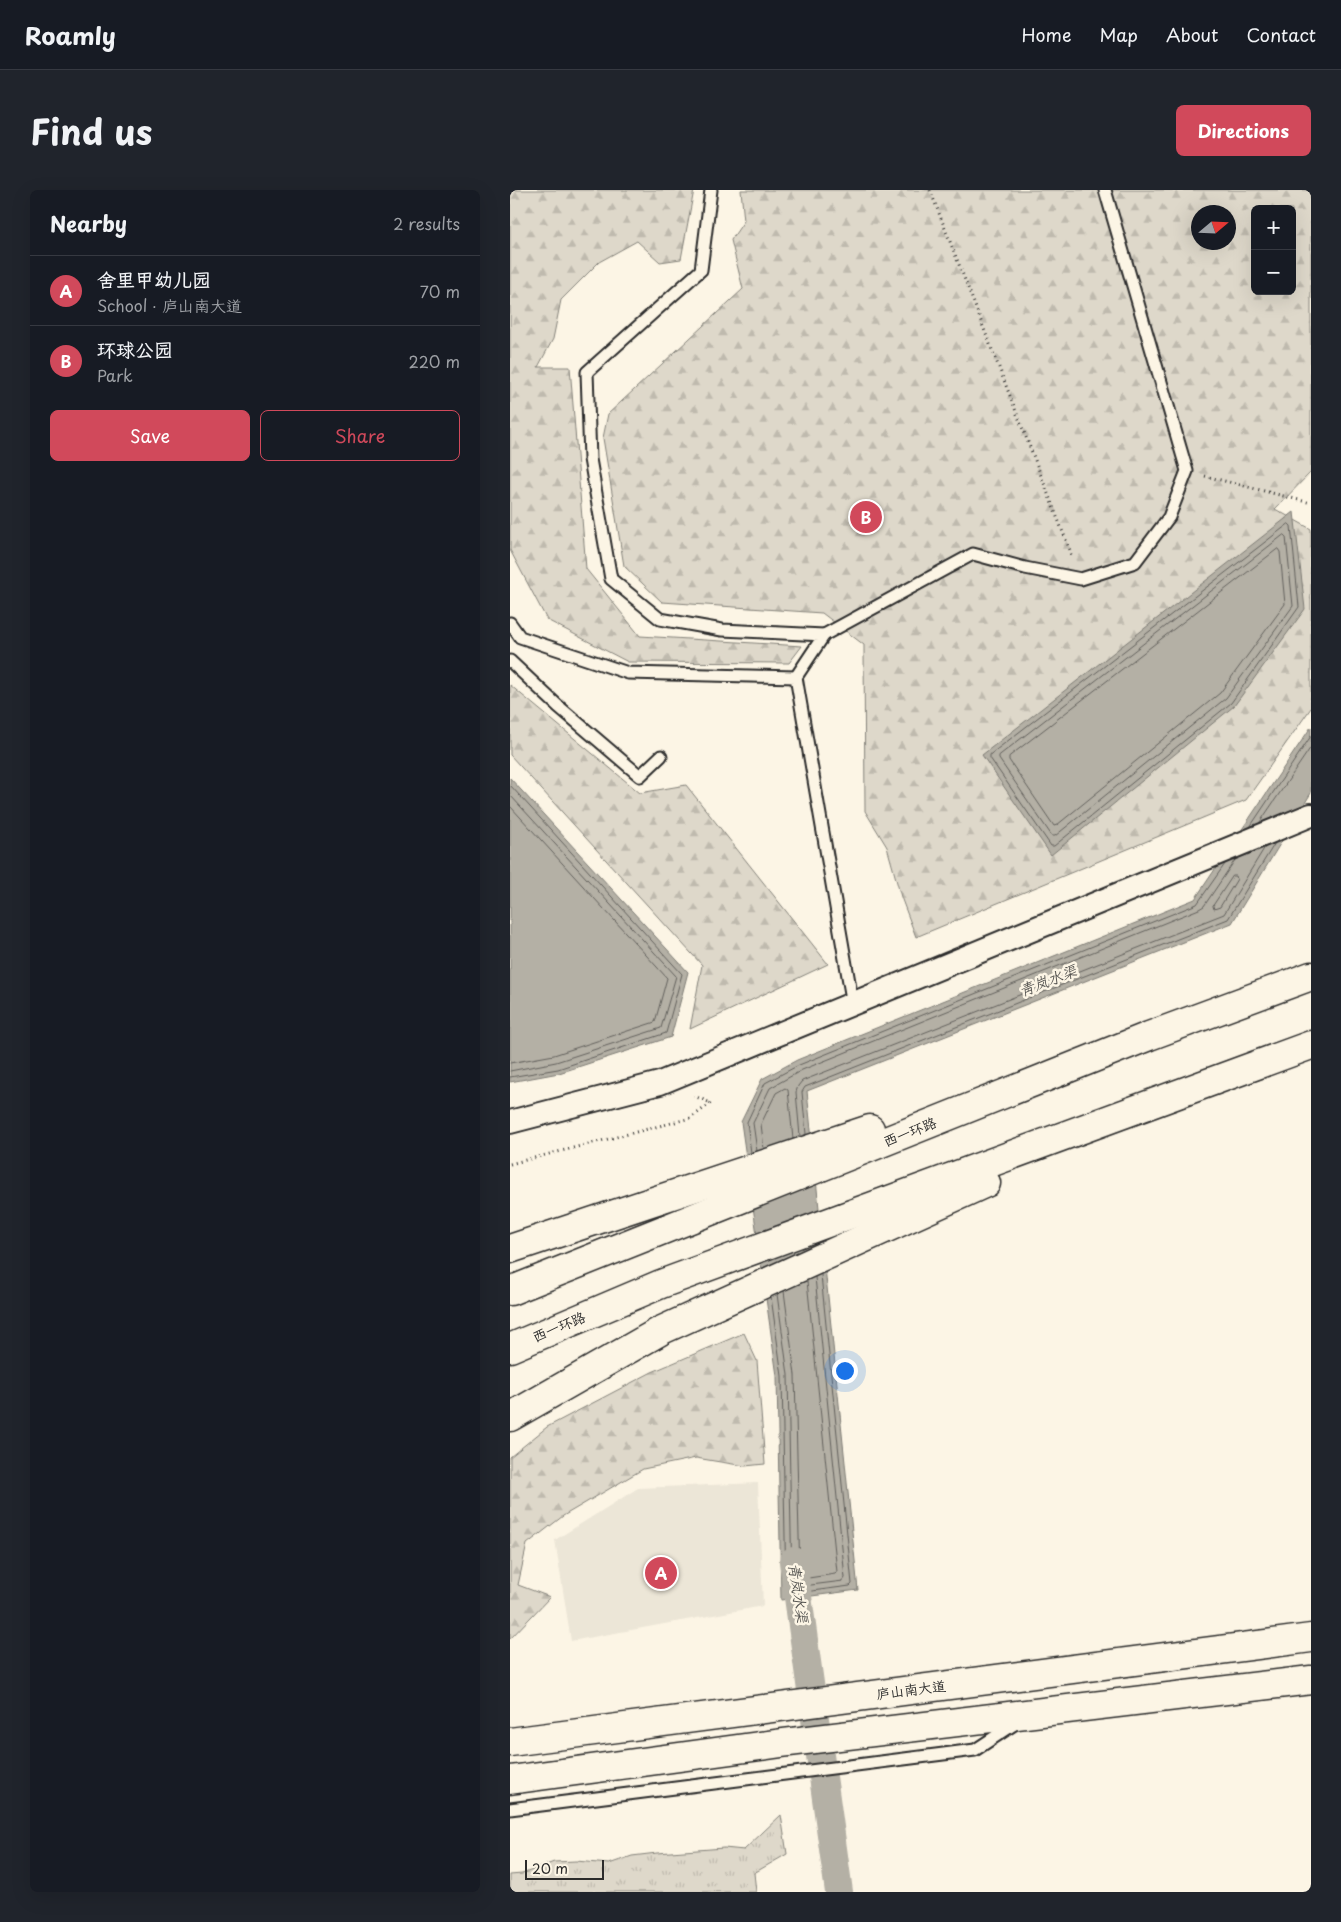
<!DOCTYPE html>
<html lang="en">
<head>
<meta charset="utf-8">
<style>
  body { margin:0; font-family:"Playpen Sans","LXGW WenKai TC",sans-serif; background:#20242c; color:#f1f3f6 }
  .controls { position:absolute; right:15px; top:15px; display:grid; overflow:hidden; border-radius:8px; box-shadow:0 5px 20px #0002 }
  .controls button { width:45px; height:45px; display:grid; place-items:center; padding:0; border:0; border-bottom:1px solid #363941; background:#171b24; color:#f1f3f6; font:25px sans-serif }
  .compass { position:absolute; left:681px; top:15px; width:45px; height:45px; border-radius:50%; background:#171b24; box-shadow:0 5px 20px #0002; rotate:71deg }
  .scale { position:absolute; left:15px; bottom:12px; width:79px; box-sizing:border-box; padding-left:5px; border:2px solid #2b2b2b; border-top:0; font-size:14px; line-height:18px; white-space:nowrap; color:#2b2b2b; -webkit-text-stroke:4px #fcf5e5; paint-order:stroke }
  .you { position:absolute; left:334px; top:1180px; width:18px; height:18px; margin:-12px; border:4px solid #fff; border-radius:50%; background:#1a73e8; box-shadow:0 0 0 8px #1a73e833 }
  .badge { display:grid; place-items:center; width:32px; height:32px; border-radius:50%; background:#d1495b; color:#fff; font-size:16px; font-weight:700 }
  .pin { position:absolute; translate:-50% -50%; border:2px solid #fff; box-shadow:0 1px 5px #0006 }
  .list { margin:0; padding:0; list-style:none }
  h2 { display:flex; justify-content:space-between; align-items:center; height:65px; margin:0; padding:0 20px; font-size:21px }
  h2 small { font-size:16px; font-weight:400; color:#9ea1a6 }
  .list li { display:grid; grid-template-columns:32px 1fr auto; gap:15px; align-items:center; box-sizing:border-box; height:70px; padding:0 20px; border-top:1px solid #363941 }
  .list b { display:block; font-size:19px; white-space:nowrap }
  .list p { margin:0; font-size:16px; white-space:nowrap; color:#9ea1a6 }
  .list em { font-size:16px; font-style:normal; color:#9ea1a6 }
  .actions { display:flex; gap:10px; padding:15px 20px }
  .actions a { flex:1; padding:11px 0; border:1px solid #d1495b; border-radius:8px; text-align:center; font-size:18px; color:#d1495b }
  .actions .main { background:#d1495b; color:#fff }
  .map { position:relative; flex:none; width:801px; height:1702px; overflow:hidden; border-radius:8px }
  header { display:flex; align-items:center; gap:30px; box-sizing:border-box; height:70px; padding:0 25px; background:#171b24; border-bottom:1px solid #363941 }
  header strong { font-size:24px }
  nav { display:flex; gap:28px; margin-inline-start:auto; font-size:18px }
  .intro { display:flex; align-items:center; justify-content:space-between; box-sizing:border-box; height:120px; padding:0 30px }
  h1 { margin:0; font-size:35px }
  .button { padding:12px 22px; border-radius:8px; background:#d1495b; color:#fff; font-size:18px; font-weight:700 }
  main { display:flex; gap:30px; padding:0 30px }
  aside { flex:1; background:#171b24; border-radius:8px; box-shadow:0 5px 20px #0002 }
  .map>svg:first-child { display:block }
</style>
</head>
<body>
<header>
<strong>Roamly</strong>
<nav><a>Home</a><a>Map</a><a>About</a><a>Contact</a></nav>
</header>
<div class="intro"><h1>Find us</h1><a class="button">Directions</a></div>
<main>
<aside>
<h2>Nearby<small>2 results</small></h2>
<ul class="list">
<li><span class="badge">A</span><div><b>舍里甲幼儿园</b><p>School · 庐山南大道</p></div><em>70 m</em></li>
<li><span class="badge">B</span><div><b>环球公园</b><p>Park</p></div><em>220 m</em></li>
</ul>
<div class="actions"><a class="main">Save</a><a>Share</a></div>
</aside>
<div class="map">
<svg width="801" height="1702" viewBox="0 0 801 1702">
  <defs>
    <pattern id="grass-tufts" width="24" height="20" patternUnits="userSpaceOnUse" patternTransform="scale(1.25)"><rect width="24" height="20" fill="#ded8ca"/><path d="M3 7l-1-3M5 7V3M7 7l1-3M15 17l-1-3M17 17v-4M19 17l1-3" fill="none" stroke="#bfbaae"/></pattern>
    <pattern id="forest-firs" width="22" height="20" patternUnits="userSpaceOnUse" patternTransform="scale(1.25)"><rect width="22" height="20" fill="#ded8ca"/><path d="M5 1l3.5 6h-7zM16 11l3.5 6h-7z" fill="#bfbaae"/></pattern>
  </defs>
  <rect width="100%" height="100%" fill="#fcf5e5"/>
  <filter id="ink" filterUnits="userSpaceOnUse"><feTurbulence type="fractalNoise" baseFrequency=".02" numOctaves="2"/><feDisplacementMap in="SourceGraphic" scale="10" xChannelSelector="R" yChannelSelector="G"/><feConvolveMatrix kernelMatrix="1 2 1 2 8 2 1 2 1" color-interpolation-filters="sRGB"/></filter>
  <g filter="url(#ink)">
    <!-- built -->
    <path fill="#ece6d7" d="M 248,1293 L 253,1416 L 61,1451 L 45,1350 L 128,1298 Z"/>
    <!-- grass -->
    <path fill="url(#grass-tufts)" stroke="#84827a" d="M 271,1625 L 277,1664 L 244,1683 L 246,1702 L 0,1702 L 0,1685 L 12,1684 L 44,1672 L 66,1671 L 99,1674 L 122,1666 L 147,1663 L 214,1658 L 234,1660 Z"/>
    <!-- forest -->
    <g fill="url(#forest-firs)" stroke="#84827a" fill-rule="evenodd">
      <path d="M 0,0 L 184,0 L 171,69 L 150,72 L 127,51 L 89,72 L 51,110 L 43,149 L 28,177 L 60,177 L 76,379 L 130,446 L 292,456 L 279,473 L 118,472 L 37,430 L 0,360 Z"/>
      <path d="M 231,0 L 801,0 L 801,282 L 765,319 L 801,339 L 801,518 L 736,610 L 406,747 L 391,707 L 377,657 L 355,621 L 354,455 L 312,423 L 152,412 L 114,376 L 93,248 L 98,224 L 233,99 L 221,50 L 234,31 ZM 745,19 L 782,19 L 782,101 L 745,101 ZM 688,22 L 718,22 L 718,52 L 688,52 Z"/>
      <path d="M 0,495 L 130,603 L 176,595 L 318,774 L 180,839 L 192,775 L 0,565 Z"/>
      <path d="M 234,1143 L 247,1171 L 255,1274 L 235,1276 L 186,1268 L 133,1279 L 53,1326 L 17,1354 L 8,1395 L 40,1407 L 0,1449 L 0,1267 L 37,1237 L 142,1182 Z"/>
    </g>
    <!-- water -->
    <g fill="#b4b0a5" stroke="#7d7b74">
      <path d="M 784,322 L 795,419 L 724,516 L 541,665 L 472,565 Z"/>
      <path d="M 801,537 L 801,603 L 722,733 L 297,901 L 348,1400 L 271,1410 L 267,1186 L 231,932 L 252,889 L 287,870 L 685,709 Z"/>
      <path d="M 0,588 L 178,782 L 161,847 L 49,883 L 0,892 Z"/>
    </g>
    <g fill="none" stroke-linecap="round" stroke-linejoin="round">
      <!-- shore -->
      <g stroke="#62605c" stroke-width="1">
        <path d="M 779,334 L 781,336 L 789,417 L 721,513 L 544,656 L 541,656 L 480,568 L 480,565 Z"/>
        <path d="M 774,345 L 776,347 L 783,416 L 716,508 L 545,646 L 542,646 L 489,569 L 489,566 Z"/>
        <path d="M 768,359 L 770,362 L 775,414 L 710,503 L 547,635 L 544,636 L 499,570 L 499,567 Z"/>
        <path d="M 0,595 L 172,784 L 156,843 L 48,879 L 0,887"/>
        <path d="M 0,605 L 166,786 L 151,838 L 46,872 L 0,881"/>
        <path d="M 0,616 L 157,788 L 145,832 L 44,865 L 0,873"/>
        <path d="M 750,632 L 801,557"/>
        <path d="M 740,637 L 801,546"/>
        <path d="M 723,686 L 726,686 L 727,689 L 710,717 L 704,719 L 703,716 Z"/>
        <path d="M 296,944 L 292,902 L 295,897 L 718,729 L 765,653"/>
        <path d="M 290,946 L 286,902 L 288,896 L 292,891 L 714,724 L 755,657"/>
        <path d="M 254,959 L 251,934 L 266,903 L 275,898 L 278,900 L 283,949"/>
        <path d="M 247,961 L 243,933 L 260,898 L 292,880 L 689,719 L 694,716 L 725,670"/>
        <path d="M 241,963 L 237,932 L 255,893 L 289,875 L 687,714 L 715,674"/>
        <path d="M 274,1101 L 285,1185 L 290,1386 L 292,1389 L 325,1384 L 327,1382 L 297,1091"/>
        <path d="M 267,1104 L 278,1185 L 282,1395 L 285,1397 L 333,1391 L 335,1388 L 305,1087"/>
        <path d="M 261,1107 L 272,1186 L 276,1402 L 279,1404 L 340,1396 L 342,1394 L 311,1085"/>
      </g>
      <!-- canal -->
      <path stroke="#b4b0a5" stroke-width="28" d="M 283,1371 L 329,1702"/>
      <!-- lane casing -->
      <g stroke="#2b2b2b" stroke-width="15">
        <g id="lane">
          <path d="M 201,0 L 191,80 L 77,182 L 80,269 L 101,389 L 150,429 L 212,440 L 314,445 L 286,487"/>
          <path d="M 0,433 L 10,447 L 118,483 L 286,487 L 343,815"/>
          <path d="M 314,445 L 463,364 L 515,378 L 571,389 L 625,372 L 659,327 L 677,281 L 595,0"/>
          <path d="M 0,471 L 48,516 L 130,586 L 151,566"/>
          <path d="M 0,1619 L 465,1560 L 506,1533"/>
        </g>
      </g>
      <!-- street casing -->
      <g stroke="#2b2b2b" stroke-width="26">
        <path id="street" d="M 0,932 L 150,893 L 801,625"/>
      </g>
      <!-- highway casing -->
      <g stroke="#2b2b2b" stroke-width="31">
        <g id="highway">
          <path d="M 0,1059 L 360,939"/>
          <path d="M 0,1101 L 639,846 L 801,786"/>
          <path d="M 0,1158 L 151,1094 L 801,855"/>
          <path d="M 0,1227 L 152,1140 L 476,993"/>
          <path d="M 0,1552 L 801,1448"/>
          <path d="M 0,1590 L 272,1553 L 801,1490"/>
        </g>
      </g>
      <!-- path -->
      <g stroke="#2b2b2b" stroke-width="3" stroke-dasharray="1 4" stroke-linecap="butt">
        <path d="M 420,0 L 563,368"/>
        <path d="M 695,286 L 801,313"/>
        <path d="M 0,974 L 181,928 L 201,913 L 184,906"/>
      </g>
      <!-- lane -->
      <use href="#lane" stroke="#fcf5e5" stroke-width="11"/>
      <!-- street -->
      <use href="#street" stroke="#fcf5e5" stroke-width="22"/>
      <!-- highway -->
      <use href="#highway" stroke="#fcf5e5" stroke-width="28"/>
    </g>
  </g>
  <g text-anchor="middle" stroke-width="5" stroke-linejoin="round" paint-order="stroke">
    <!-- street labels -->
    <g font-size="14" fill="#2b2b2b" stroke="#fcf5e5">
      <text transform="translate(400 942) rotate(-22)" y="5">西一环路</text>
      <text transform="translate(49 1137) rotate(-23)" y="5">西一环路</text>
      <text transform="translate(401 1500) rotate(-7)" y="5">庐山南大道</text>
    </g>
    <!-- water labels -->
    <g font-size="15" font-style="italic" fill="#545350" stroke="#fcf5e5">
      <text transform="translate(538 791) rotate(-21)" y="5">青岚水渠</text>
      <text transform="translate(288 1403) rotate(82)" y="5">青岚水渠</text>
    </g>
  </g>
</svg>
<div class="controls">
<button>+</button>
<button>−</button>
</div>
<svg class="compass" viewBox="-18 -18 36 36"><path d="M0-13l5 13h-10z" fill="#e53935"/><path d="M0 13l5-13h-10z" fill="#9ea1a6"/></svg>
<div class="scale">20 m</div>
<div class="you"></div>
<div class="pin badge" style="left:151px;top:1383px">A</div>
<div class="pin badge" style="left:356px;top:327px">B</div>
</div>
</main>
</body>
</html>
